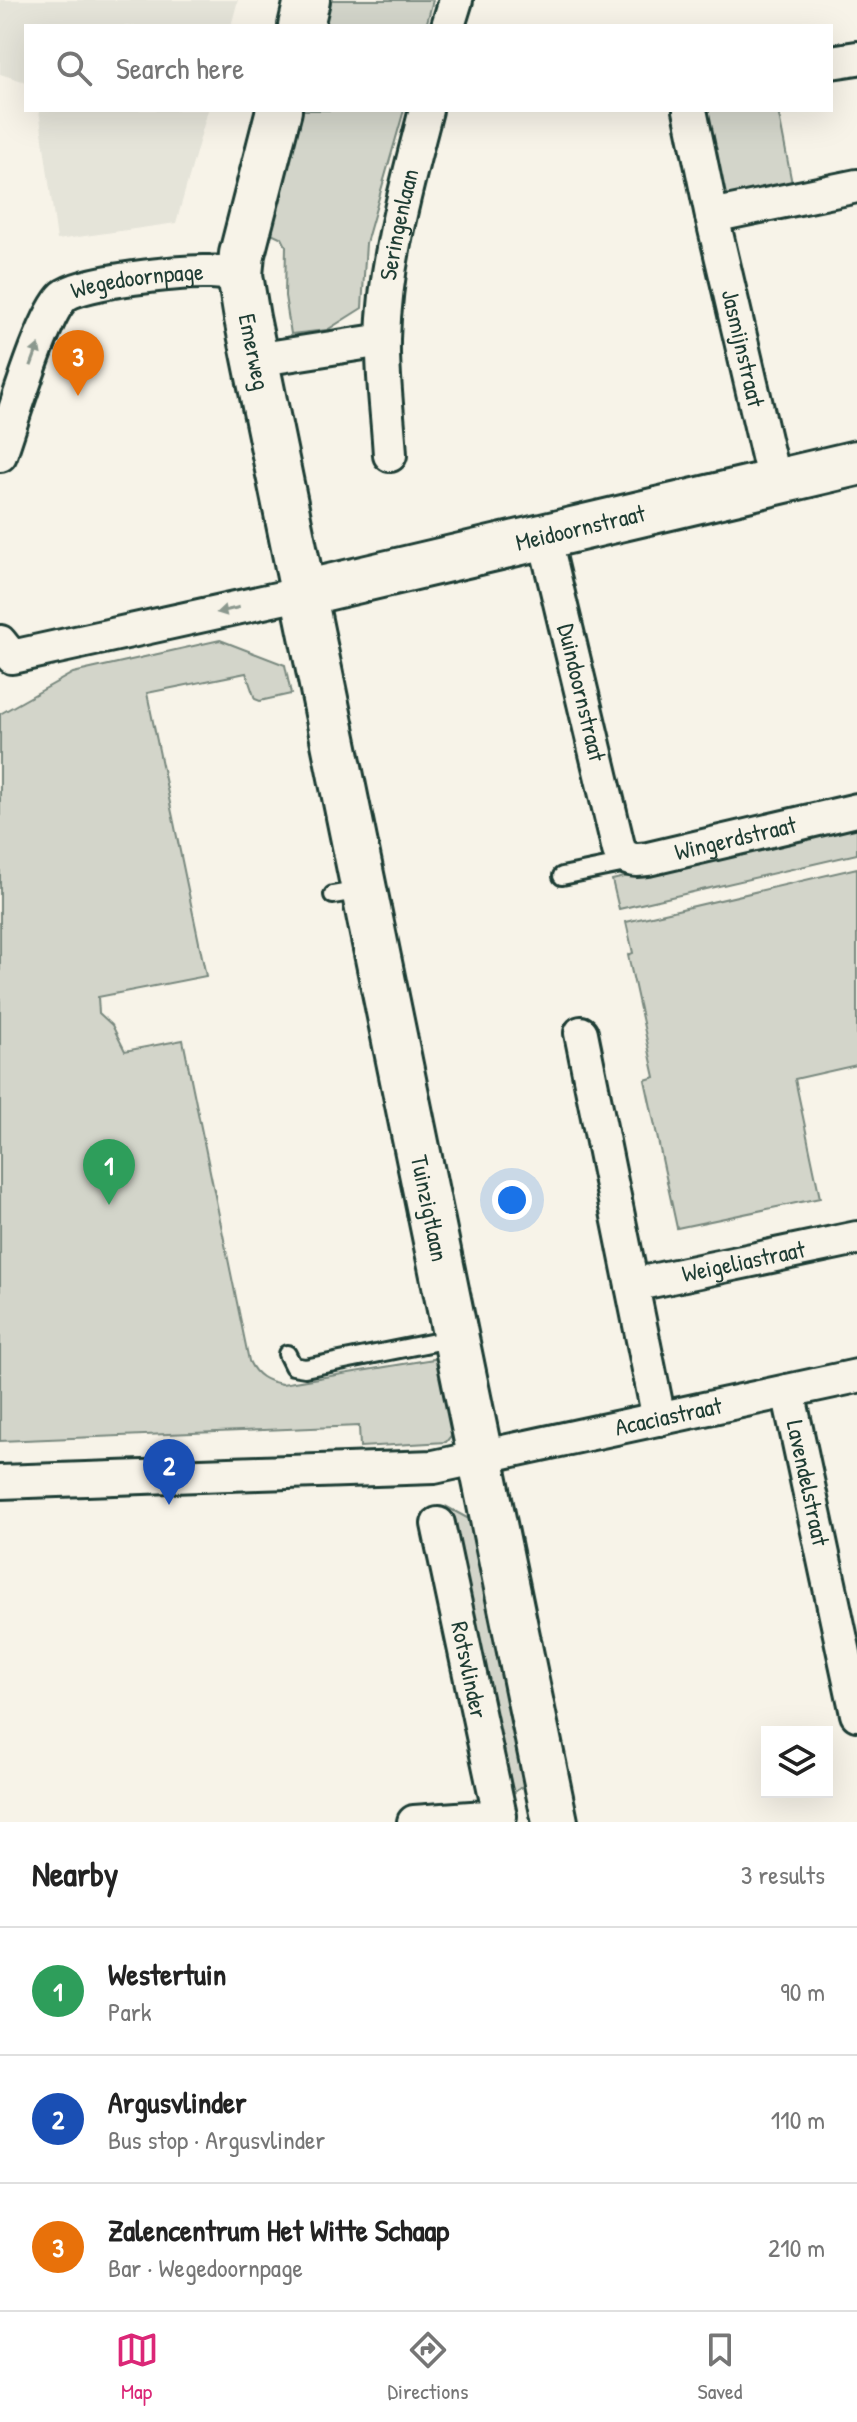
<!DOCTYPE html>
<html lang="en">
<head>
<meta charset="utf-8">
<style>
  body { margin:0; font-family:"Patrick Hand",sans-serif; background:#f2f2f2; color:#222 }
  .controls { position:absolute; right:24px; bottom:24px; display:grid; overflow:hidden; border-radius:0px; box-shadow:0 8px 32px #0002 }
  .controls button { width:72px; height:72px; display:grid; place-items:center; padding:0; border:0; border-bottom:2px solid #e0e0e0; background:#fff; color:#222; font:40px sans-serif }
  .you { position:absolute; left:512px; top:1200px; width:28px; height:28px; margin:-20px; border:6px solid #fff; border-radius:50%; background:#1a73e8; box-shadow:0 0 0 12px #1a73e833 }
  .badge { display:grid; place-items:center; width:52px; height:52px; border-radius:50%; background:#db2777; color:#fff; font-size:26px; font-weight:700 }
  .pin { position:absolute; translate:-50% -66px; filter:drop-shadow(0 2px 4px #0008) }
  .pin::after { content:''; position:absolute; top:42px; width:28px; height:24px; background:inherit; clip-path:polygon(0 0,100% 0,50% 100%) }
  .list { margin:0; padding:0; list-style:none }
  h2 { display:flex; justify-content:space-between; align-items:center; height:104px; margin:0; padding:0 32px; font-size:34px }
  h2 small { font-size:26px; font-weight:400; color:#767676 }
  .list li { display:grid; grid-template-columns:52px 1fr auto; gap:24px; align-items:center; box-sizing:border-box; height:128px; padding:0 32px; border-top:2px solid #e0e0e0 }
  .list b { display:block; font-size:30px; white-space:nowrap }
  .list p { margin:0; font-size:26px; white-space:nowrap; color:#767676 }
  .list em { font-size:26px; font-style:normal; color:#767676 }
  .icon { flex:none; width:44px; height:44px; fill:none; stroke:currentColor; stroke-width:2; stroke-linecap:round; stroke-linejoin:round }
  .map { position:relative; flex:none; width:857px; height:1822px; overflow:hidden }
  .search { position:absolute; background:#fff; box-shadow:0 8px 32px #0002; left:24px; right:24px; top:24px; height:88px; display:flex; align-items:center; gap:20px; box-sizing:border-box; padding:0 28px; border-radius:0px; color:#767676; font-size:30px }
  .sheet { height:488px; background:#fff }
  nav { display:flex; justify-content:space-around; align-items:center; box-sizing:border-box; height:112px; border-top:2px solid #e0e0e0; background:#fff; font-size:22px; color:#767676 }
  nav a { display:grid; justify-items:center; gap:4px }
  nav .on { color:#db2777 }
  .map>svg:first-child { display:block }
</style>
</head>
<body>
<div class="map">
<svg width="857" height="1822" viewBox="0 0 857 1822">
  <rect width="100%" height="100%" fill="#f7f3e8"/>
  <filter id="ink" filterUnits="userSpaceOnUse"><feTurbulence type="fractalNoise" baseFrequency=".0125" numOctaves="2"/><feDisplacementMap in="SourceGraphic" scale="16" xChannelSelector="R" yChannelSelector="G"/><feConvolveMatrix kernelMatrix="1 2 1 2 8 2 1 2 1" color-interpolation-filters="sRGB"/></filter>
  <g filter="url(#ink)">
    <!-- built -->
    <g fill="#e5e4d9">
      <path d="M 0,0 L 238,0 L 231,26 L 26,26 L 26,82 L 0,74 Z"/>
      <path d="M 39,110 L 208,110 L 176,223 L 57,240 Z"/>
    </g>
    <!-- green -->
    <g fill="#d3d5ca" stroke="#79897f" stroke-width="2">
      <path d="M 325,0 L 433,0 L 426,26 L 318,26 Z"/>
      <path d="M 297,110 L 404,110 L 366,243 L 362,308 L 327,330 L 291,334 L 285,296 L 286,246 L 282,238 L 267,231 Z"/>
      <path d="M 703,110 L 778,110 L 793,189 L 736,202 L 719,197 Z"/>
      <path d="M 220,640 L 285,665 L 291,694 L 260,701 L 255,699 L 246,673 L 147,693 L 206,976 L 98,997 L 99,1013 L 112,1025 L 125,1051 L 183,1040 L 249,1361 C 256,1376 266,1381 282,1384 L 440,1358 L 455,1431 L 446,1442 L 360,1447 L 359,1426 L 0,1441 L 0,714 L 73,673 Z"/>
      <path d="M 857,822 L 857,854 L 619,909 L 612,880 Z"/>
      <path d="M 857,868 L 857,1065 L 795,1079 L 820,1198 L 677,1228 L 645,1080 L 655,1077 L 628,955 L 633,953 L 626,922 Z"/>
      <path d="M 447,1507 L 480,1525 L 534,1777 L 507,1798 Z"/>
    </g>
    <g fill="none" stroke-linecap="round" stroke-linejoin="round">
      <!-- lane casing -->
      <g stroke="#1f3d34" stroke-width="22">
        <g id="lane">
          <path d="M 562,876 L 631,862"/>
          <path d="M 333,895 L 362,890"/>
          <path d="M 287,1354 L 293,1366 L 305,1368 L 455,1338"/>
        </g>
      </g>
      <!-- street casing -->
      <g stroke="#1f3d34" stroke-width="38">
        <g id="street">
          <path d="M 448,26 L 456,0"/>
          <path d="M 831,62 L 857,58"/>
          <path id="s1" d="M 690,110 L 712,216 L 774,482"/>
          <path d="M 712,216 L 857,186"/>
          <path d="M 255,360 L 383,340"/>
          <path id="s2" d="M 0,455 C 12,422 42,316 64,296 C 81,281 184,271 210,272 C 220,272 230,274 240,275"/>
          <path id="s3" d="M 390,455 C 388,417 382,377 383,339 C 385,260 407,185 426,110"/>
          <path id="s4" d="M 544,535 L 619,850 C 627,861 635,861 648,859 L 857,810"/>
          <path d="M 0,642 L 12,657 L 304,593"/>
          <path d="M 581,1033 L 659,1419"/>
          <path id="s5" d="M 632,1285 L 857,1238"/>
          <path id="s6" d="M 788,1391 L 857,1714"/>
          <path id="s7" d="M 0,1482 L 434,1467 L 857,1376"/>
          <path d="M 414,1822 L 500,1816 L 438,1524"/>
        </g>
      </g>
      <!-- secondary casing -->
      <g stroke="#1f3d34" stroke-width="50">
        <g id="secondary">
          <path d="M 301,26 L 307,0"/>
          <path id="s8" d="M 279,110 L 242,254 L 240,275 L 247,318 L 555,1822"/>
          <path id="s9" d="M 304,593 L 857,463"/>
        </g>
      </g>
      <!-- lane -->
      <use href="#lane" stroke="#f7f3e8" stroke-width="16"/>
      <!-- street -->
      <use href="#street" stroke="#f7f3e8" stroke-width="32"/>
      <!-- secondary -->
      <use href="#secondary" stroke="#f7f3e8" stroke-width="44"/>
    </g>
    <!-- one-way arrows -->
    <defs><path id="oneway-solid" d="M-6-.8H1V-3.2L6.5 0L1 3.2V.8H-6Z" transform="scale(2)"/></defs>
    <g fill="#8b988e">
      <use href="#oneway-solid" transform="translate(35 355) rotate(-70)"/>
      <use href="#oneway-solid" transform="translate(228 610) rotate(167)"/>
    </g>
  </g>
  <g text-anchor="middle" stroke-width="7" stroke-linejoin="round" paint-order="stroke">
    <!-- street labels -->
    <g font-size="24" fill="#1f3d34" stroke="#f7f3e8">
      <text dy="8" stroke="none"><textPath href="#s3" startOffset="232">Seringenlaan</textPath></text>
      <text dy="8" stroke="none"><textPath href="#s2" startOffset="248">Wegedoornpage</textPath></text>
      <text dy="8" stroke="none"><textPath href="#s1" startOffset="244">Jasmijnstraat</textPath></text>
      <text dy="8" stroke="none"><textPath href="#s8" startOffset="248">Emerweg</textPath></text>
      <text dy="8" stroke="none"><textPath href="#s9" startOffset="284">Meidoornstraat</textPath></text>
      <text dy="8" stroke="none"><textPath href="#s4" startOffset="162">Duindoornstraat</textPath></text>
      <text dy="8" stroke="none"><textPath href="#s4" startOffset="446">Wingerdstraat</textPath></text>
      <text dy="8" stroke="none"><textPath href="#s8" startOffset="1122">Tuinzigtlaan</textPath></text>
      <text dy="8" stroke="none"><textPath href="#s5" startOffset="114">Weigeliastraat</textPath></text>
      <text dy="8" stroke="none"><textPath href="#s7" startOffset="674">Acaciastraat</textPath></text>
      <text dy="8" stroke="none"><textPath href="#s6" startOffset="94">Lavendelstraat</textPath></text>
      <text transform="translate(469 1670) rotate(78)" y="8">Rotsvlinder</text>
    </g>
  </g>
</svg>
<div class="controls">
<button><svg class="icon" aria-label="layers" viewBox="0 0 24 24"><path d="M12 4l9 5-9 5-9-5zM3 14l9 5 9-5"/></svg></button>
</div>
<div class="you"></div>
<div class="pin badge" style="left:109px;top:1205px;background:#2e9e5b">1</div>
<div class="pin badge" style="left:169px;top:1505px;background:#1a4fb4">2</div>
<div class="pin badge" style="left:78px;top:396px;background:#e8710a">3</div>
<div class="search"><svg class="icon" aria-label="search" viewBox="0 0 24 24"><circle cx="10" cy="10" r="6"/><path d="M15 15l6 6"/></svg>Search here</div>
</div>
<section class="sheet">
<h2>Nearby<small>3 results</small></h2>
<ul class="list">
<li><span class="badge" style="background:#2e9e5b">1</span><div><b>Westertuin</b><p>Park</p></div><em>90 m</em></li>
<li><span class="badge" style="background:#1a4fb4">2</span><div><b>Argusvlinder</b><p>Bus stop · Argusvlinder</p></div><em>110 m</em></li>
<li><span class="badge" style="background:#e8710a">3</span><div><b>Zalencentrum Het Witte Schaap</b><p>Bar · Wegedoornpage</p></div><em>210 m</em></li>
</ul>
</section>
<nav>
<a class="on"><svg class="icon" aria-label="map" viewBox="0 0 24 24"><path d="M3 6l6-2 6 2 6-2v14l-6 2-6-2-6 2zM9 4v14M15 6v14"/></svg>Map</a>
<a><svg class="icon" aria-label="directions" viewBox="0 0 24 24"><path d="M12 3l9 9-9 9-9-9zM9 14v-3h6M13 9l2 2-2 2"/></svg>Directions</a>
<a><svg class="icon" aria-label="saved" viewBox="0 0 24 24"><path d="M7 4h10v16l-5-4-5 4z"/></svg>Saved</a>
</nav>
</body>
</html>
